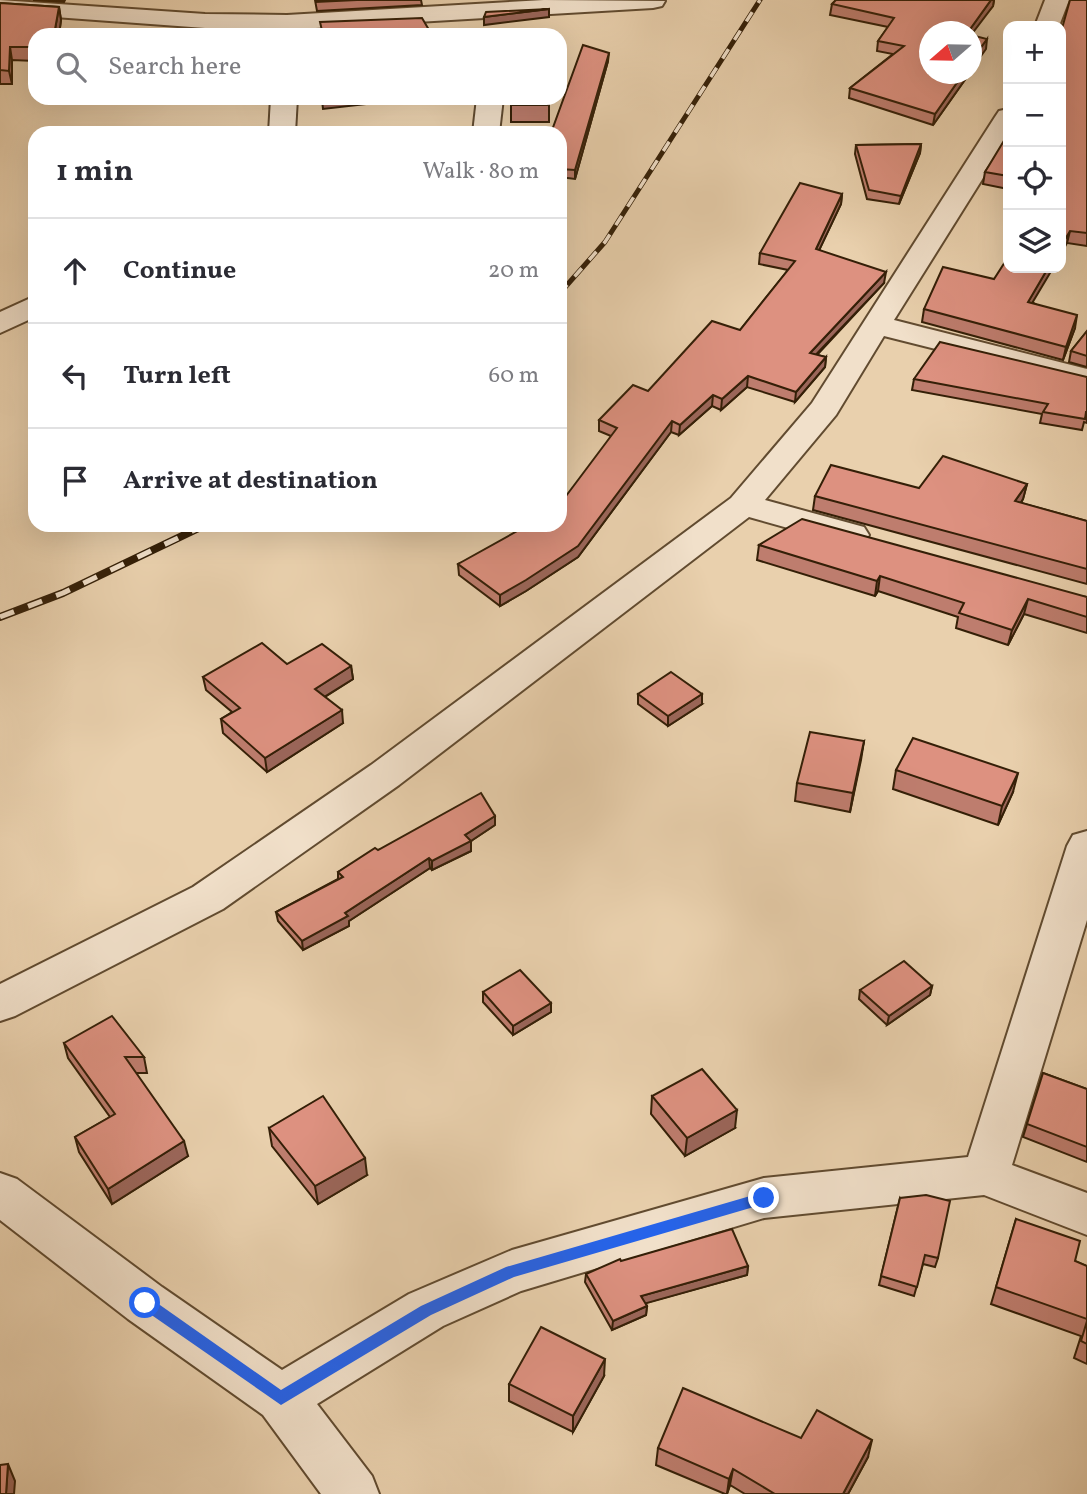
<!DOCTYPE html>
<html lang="en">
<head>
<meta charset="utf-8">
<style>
  body { margin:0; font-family:Vollkorn,serif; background:#f7f7f7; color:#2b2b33 }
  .controls { position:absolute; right:21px; top:21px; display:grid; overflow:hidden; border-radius:14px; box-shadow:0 7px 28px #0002 }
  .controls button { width:63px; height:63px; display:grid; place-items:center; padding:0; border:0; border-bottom:2px solid #e1e1e2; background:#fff; color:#2b2b33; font:35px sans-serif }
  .compass { position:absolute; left:919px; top:21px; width:63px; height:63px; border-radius:50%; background:#fff; box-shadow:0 7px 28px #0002; rotate:250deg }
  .stop { position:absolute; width:21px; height:21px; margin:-16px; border:5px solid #2563eb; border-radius:50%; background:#fff }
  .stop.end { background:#2563eb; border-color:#fff; box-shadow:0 2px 7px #0008 }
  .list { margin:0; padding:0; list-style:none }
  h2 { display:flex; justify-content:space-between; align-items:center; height:91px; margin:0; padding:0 28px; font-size:30px }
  h2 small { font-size:23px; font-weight:400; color:#7c7c81 }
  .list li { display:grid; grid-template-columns:46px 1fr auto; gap:21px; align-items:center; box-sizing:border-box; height:105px; padding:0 28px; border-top:2px solid #e1e1e2 }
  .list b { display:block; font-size:26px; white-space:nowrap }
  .list em { font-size:23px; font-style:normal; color:#7c7c81 }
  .icon { flex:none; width:38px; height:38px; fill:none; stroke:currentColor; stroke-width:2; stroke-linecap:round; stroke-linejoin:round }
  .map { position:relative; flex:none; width:1087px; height:1494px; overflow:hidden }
  .search { position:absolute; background:#fff; box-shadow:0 7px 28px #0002; left:28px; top:28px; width:539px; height:77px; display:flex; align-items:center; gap:18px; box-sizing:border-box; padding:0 24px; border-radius:21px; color:#7c7c81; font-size:26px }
  .panel { position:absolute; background:#fff; box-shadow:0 7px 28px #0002; left:28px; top:126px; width:539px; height:406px; border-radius:21px }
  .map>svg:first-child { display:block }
</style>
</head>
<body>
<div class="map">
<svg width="1087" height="1494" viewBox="0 0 1087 1494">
  <rect width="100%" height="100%" fill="#e9d0ad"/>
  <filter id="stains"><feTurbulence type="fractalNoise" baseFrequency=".00286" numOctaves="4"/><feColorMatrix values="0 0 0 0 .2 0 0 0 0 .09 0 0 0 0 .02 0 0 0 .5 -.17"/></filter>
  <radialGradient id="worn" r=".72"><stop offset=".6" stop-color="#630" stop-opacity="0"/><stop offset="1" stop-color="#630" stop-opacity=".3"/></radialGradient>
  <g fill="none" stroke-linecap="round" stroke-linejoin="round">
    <!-- minor casing -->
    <g stroke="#614b30" stroke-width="4">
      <g id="minor">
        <path d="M 0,0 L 205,14 L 287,15 L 544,0 L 665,1 L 662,6 L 653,8 L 299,29 L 298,35 L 274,35 L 274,29 L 205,28 L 0,13 Z"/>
        <path d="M 1045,0 L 1069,0 L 1059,26 L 1035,26 Z"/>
        <path d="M 271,98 L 297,98 L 295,133 L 269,133 Z"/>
        <path d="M 477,98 L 503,98 L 499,133 L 473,133 Z"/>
        <path d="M 1008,109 L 1008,138 L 894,320 L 1087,369 L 1087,387 L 884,336 L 836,415 L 765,500 L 864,527 L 869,535 L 864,543 L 852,546 L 749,517 L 399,785 L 223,909 L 15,1016 L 0,1021 L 0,984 L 193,887 L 371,765 L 731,498 L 812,403 L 995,117 L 999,111 Z"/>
        <path d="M 35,296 L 35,317 L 0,333 L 0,312 Z"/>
        <path d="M 1087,831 L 1087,920 L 1012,1165 L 1087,1193 L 1087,1235 L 984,1195 L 764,1218 L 521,1291 L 443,1326 L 317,1404 L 372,1476 L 379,1494 L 321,1494 L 263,1415 L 128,1319 L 0,1220 L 0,1173 L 17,1179 L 162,1287 L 282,1370 L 409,1294 L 512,1250 L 764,1178 L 968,1157 L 1067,846 L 1073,835 Z"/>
      </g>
    </g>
    <!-- minor -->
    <use href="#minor" fill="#f1e0ca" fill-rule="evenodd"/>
    <!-- rail-far1 casing -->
    <g stroke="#341f07" stroke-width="5">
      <path id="rail-far1" d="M 560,293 L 605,242 L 760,0"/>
    </g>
    <!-- rail casing -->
    <g stroke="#341f07" stroke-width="8">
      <path id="rail" d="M 0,617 L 63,593 L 205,525"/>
    </g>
    <!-- rail-far1 -->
    <use href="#rail-far1" stroke="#f1e0ca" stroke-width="3.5" stroke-dasharray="11" stroke-linecap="butt"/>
    <!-- rail -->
    <use href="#rail" stroke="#f1e0ca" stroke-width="5" stroke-dasharray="15" stroke-linecap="butt"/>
  </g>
  <!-- wall -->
  <g fill="#be7d6e" stroke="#341f07" stroke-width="2">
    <path d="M 33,0 L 65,0 L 64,2 Z"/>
    <path d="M 315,0 L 421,0 L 422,5 L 317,11 Z"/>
    <path d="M 836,0 L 994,0 L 993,6 L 929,74 L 969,74 L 933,125 L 849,98 L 850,88 L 893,54 L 877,51 L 878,41 L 888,27 L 830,15 L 832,4 Z"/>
    <path d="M 1087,0 L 1087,246 L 1067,243 Z"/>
    <path d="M 0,3 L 59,7 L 61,20 L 59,35 L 35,35 L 35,61 L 12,60 L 12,84 L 0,84 Z"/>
    <path d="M 608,61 L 575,179 L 560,177 L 560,133 Z"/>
    <rect x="511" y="98" width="38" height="24"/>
    <path d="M 1008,139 L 1008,189 L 983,184 L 985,172 Z"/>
    <path d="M 921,144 L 920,153 L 899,204 L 867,199 L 855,154 L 856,145 Z"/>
    <path d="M 842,194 L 841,204 L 819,250 L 884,283 L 817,355 L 826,357 L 825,367 L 795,402 L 747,387 L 721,410 L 712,406 L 679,435 L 671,432 L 578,557 L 526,591 L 500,606 L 459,575 L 458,564 L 560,525 L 611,436 L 599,431 L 599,420 L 648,391 L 740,330 L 788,270 L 759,264 L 760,253 Z"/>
    <path d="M 994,279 L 1075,328 L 1063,360 L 922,322 L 924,309 Z"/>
    <path d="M 1087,331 L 1087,367 L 1069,362 L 1071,351 Z"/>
    <path d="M 1087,377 L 1087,423 L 1084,422 L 1082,430 L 1040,423 L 1042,414 L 912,390 L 914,379 Z"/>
    <path d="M 1027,484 L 1023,499 L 1021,503 L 1087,521 L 1087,584 L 813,510 L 815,496 L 919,488 Z"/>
    <path d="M 759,545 L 1087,597 L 1087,633 L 1024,614 L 1008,645 L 956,628 L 958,617 L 878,591 L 875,596 L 757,560 Z"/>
    <path d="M 287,664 L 351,666 L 353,679 L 325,697 L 343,723 L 267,772 L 223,733 L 221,719 L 232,712 L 206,690 L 203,677 Z"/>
    <path d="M 638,694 L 702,704 L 668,726 L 638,704 Z"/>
    <path d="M 864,741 L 850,812 L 795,801 L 797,783 Z"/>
    <path d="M 896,770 L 1013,792 L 998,825 L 893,789 Z"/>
    <path d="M 495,825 L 471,841 L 471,851 L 432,870 L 430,868 L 349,921 L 349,926 L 303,950 L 278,921 L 276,912 L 338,879 L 338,872 L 378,850 Z"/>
    <path d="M 932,986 L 930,995 L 887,1025 L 859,999 L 860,990 Z"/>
    <path d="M 483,992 L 551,1003 L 551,1012 L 513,1035 L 483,1002 Z"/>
    <path d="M 64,1043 L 144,1057 L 147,1073 L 136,1073 L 188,1156 L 112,1204 L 79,1152 L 75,1137 L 110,1117 L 68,1058 Z"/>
    <path d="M 1043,1073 L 1087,1089 L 1087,1162 L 1023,1137 Z"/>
    <path d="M 652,1096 L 735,1128 L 685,1156 L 651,1114 Z"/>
    <path d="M 269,1128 L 367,1175 L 318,1204 L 272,1146 Z"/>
    <path d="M 900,1198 L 938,1258 L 935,1267 L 923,1264 L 914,1296 L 879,1285 Z"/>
    <path d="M 1016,1219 L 1075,1261 L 1087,1266 L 1087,1364 L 1074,1358 L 1081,1336 L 991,1304 Z"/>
    <path d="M 621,1261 L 748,1266 L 747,1275 L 645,1303 L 647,1306 L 646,1315 L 612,1330 L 585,1282 L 586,1274 Z"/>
    <path d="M 604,1376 L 573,1432 L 509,1401 L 509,1384 Z"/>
    <path d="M 801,1438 L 868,1457 L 848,1494 L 745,1494 L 730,1485 L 727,1494 L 725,1494 L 656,1465 L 658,1448 Z"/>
  </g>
  <!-- shaded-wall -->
  <g fill="#9b665a" stroke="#341f07" stroke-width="2">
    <path d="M 991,0 L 994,0 L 993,6 L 971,35 L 971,32 L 968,32 Z"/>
    <path d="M 59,7 L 61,20 L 59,35 L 54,35 Z"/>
    <path d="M 549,9 L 549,17 L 484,25 L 484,17 Z"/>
    <path d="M 987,39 L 986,49 L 971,70 L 971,61 Z"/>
    <path d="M 10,47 L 12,60 L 12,84 L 9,71 Z"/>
    <path d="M 609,53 L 608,61 L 575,179 L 575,170 Z"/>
    <path d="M 963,74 L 969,74 L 933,125 L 935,114 Z"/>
    <path d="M 343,98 L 402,98 L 401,100 L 323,109 L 322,100 Z"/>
    <path d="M 921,144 L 920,153 L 899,204 L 901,196 Z"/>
    <path d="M 842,194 L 841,204 L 815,259 L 816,249 Z"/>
    <path d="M 1070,231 L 1067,243 L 1061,254 L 1061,246 Z"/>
    <path d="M 1048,268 L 1053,268 L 1025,315 L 1028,302 Z"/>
    <path d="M 886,272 L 884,283 L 808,363 L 810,353 Z"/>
    <path d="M 1077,315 L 1075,328 L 1063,360 L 1066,347 Z"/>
    <path d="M 826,357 L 825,367 L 795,402 L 796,392 Z"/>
    <path d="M 748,376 L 747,387 L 721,410 L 722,399 Z"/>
    <path d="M 713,395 L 712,406 L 679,435 L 680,425 Z"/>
    <path d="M 672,421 L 671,432 L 578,557 L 526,591 L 500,606 L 500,595 Z"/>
    <path d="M 1027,484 L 1023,499 L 1012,516 L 1015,501 Z"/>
    <path d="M 880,576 L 878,591 L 875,596 L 877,581 Z"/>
    <path d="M 1028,599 L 1024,614 L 1008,645 L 1012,630 Z"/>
    <path d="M 351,666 L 353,679 L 316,702 L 315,689 Z"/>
    <path d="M 702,694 L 702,704 L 668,726 L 668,716 Z"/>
    <path d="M 342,710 L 343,723 L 267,772 L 265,758 Z"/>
    <path d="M 864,741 L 861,760 L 850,812 L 853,793 Z"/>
    <path d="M 1018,773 L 1013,792 L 998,825 L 1002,806 Z"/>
    <path d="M 495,816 L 495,825 L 471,841 L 471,851 L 432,870 L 432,861 L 465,835 Z"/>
    <path d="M 429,858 L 430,868 L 349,921 L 349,926 L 303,950 L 302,941 Z"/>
    <path d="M 932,986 L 930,995 L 887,1025 L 889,1016 Z"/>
    <path d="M 551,1003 L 551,1012 L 513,1035 L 513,1026 Z"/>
    <path d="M 737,1110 L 735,1128 L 685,1156 L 687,1138 Z"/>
    <path d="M 184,1141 L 188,1156 L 112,1204 L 108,1189 Z"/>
    <path d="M 365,1158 L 367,1175 L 318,1204 L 315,1186 Z"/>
    <path d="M 748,1266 L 747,1275 L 640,1305 L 641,1296 Z"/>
    <path d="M 647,1306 L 646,1315 L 612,1330 L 613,1321 Z"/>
    <path d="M 605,1359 L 604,1376 L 573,1432 L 573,1416 Z"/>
    <path d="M 872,1440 L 868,1457 L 848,1494 L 843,1494 Z"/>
    <path d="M 8,1464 L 15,1481 L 14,1494 L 6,1494 Z"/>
    <path d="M 733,1469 L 730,1485 L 727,1494 L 729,1479 Z"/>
  </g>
  <!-- building -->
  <g fill="#dd9180" stroke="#341f07" stroke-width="2">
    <path d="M 316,0 L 357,0 L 316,2 Z"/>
    <path d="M 836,0 L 991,0 L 968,32 L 929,32 L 929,74 L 963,74 L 935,114 L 850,88 L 904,46 L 878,41 L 894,18 L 832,4 Z"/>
    <path d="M 1070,0 L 1087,0 L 1087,233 L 1070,231 L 1061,246 L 1061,32 Z"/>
    <path d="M 0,3 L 59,7 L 54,35 L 35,35 L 35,47 L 10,47 L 9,71 L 0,70 Z"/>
    <path d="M 549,9 L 484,17 L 486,12 Z"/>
    <path d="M 422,18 L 432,35 L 323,35 L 320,22 Z"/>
    <path d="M 971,35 L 987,39 L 971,61 Z"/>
    <path d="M 583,45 L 609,53 L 575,170 L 560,169 L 560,133 L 551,133 Z"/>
    <path d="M 322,98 L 343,98 L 322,100 Z"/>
    <rect x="511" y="98" width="38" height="7"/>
    <path d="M 1005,139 L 1008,139 L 1008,176 L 985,172 Z"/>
    <path d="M 921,144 L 901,196 L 869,190 L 856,145 Z"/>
    <path d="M 800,183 L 842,194 L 816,249 L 886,272 L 810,353 L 826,357 L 796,392 L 748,376 L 722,399 L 713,395 L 680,425 L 672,421 L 578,546 L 526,580 L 500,595 L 458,564 L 528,525 L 560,525 L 560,504 L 617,428 L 599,420 L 633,385 L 648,391 L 712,321 L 740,330 L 795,261 L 760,253 Z"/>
    <path d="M 1005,262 L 1008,263 L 1008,268 L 1048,268 L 1028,302 L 1077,315 L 1066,347 L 924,309 L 943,267 L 994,279 Z"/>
    <path d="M 1087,331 L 1087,356 L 1071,351 Z"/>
    <path d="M 940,342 L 1087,377 L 1087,412 L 1086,412 L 1085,419 L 1043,412 L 1048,404 L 914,379 Z"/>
    <path d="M 943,456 L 1027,484 L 1015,501 L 1087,521 L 1087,569 L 815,496 L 831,465 L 919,488 Z"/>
    <path d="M 802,519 L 1087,597 L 1087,617 L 1028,599 L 1012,630 L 959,613 L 964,603 L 880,576 L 877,581 L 759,545 Z"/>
    <path d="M 262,643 L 287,664 L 322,644 L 351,666 L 315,689 L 342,710 L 265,758 L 221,719 L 240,708 L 203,677 Z"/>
    <path d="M 671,672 L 702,694 L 668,716 L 638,694 Z"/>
    <path d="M 810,732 L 864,741 L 853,793 L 797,783 Z"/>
    <path d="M 913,738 L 1018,773 L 1002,806 L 896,770 Z"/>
    <path d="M 481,793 L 495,816 L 465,835 L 471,841 L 432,861 L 429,858 L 345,913 L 348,916 L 302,941 L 276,912 L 343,877 L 338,872 L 375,848 L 378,850 Z"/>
    <path d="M 904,961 L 932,986 L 889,1016 L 860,990 Z"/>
    <path d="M 520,970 L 551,1003 L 513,1026 L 483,992 Z"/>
    <path d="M 112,1016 L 144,1057 L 125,1057 L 184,1141 L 108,1189 L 75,1137 L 115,1114 L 64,1043 Z"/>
    <path d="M 702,1069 L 737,1110 L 687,1138 L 652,1096 Z"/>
    <path d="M 1043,1073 L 1087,1089 L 1087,1147 L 1027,1124 Z"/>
    <path d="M 323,1096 L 365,1158 L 315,1186 L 269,1128 Z"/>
    <path d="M 926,1195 L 950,1201 L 938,1258 L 925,1255 L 917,1287 L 881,1276 L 900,1198 Z"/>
    <path d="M 1016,1219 L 1080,1241 L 1075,1261 L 1087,1266 L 1087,1319 L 996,1287 Z"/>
    <path d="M 732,1229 L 748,1266 L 641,1296 L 647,1306 L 613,1321 L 586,1274 L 620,1259 L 621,1261 Z"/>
    <path d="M 1087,1321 L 1087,1344 L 1081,1341 Z"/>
    <path d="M 541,1327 L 605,1359 L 573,1416 L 509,1384 Z"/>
    <path d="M 683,1388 L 801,1438 L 817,1410 L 872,1440 L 843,1494 L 775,1494 L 733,1469 L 729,1479 L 658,1448 Z"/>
    <path d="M 8,1464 L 6,1494 L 0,1494 L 0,1465 Z"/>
  </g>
  <!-- route -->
  <path fill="#2563eb" d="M 764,1192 L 771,1198 L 764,1204 L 514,1277 L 431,1315 L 281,1405 L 140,1307 L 138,1303 L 145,1296 L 150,1298 L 281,1390 L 421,1306 L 506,1267 Z"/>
  <rect width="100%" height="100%" filter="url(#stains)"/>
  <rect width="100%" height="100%" fill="url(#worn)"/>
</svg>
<div class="controls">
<button>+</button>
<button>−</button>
<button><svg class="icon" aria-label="locate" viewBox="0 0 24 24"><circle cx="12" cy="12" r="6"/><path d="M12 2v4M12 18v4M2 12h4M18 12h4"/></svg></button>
<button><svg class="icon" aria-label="layers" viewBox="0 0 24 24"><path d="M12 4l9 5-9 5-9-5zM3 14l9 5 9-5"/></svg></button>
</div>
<svg class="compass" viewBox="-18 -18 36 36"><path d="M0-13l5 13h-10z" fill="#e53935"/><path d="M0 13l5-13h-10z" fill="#7c7c81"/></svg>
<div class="stop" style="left:145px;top:1303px"></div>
<div class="stop end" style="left:764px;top:1198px"></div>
<div class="search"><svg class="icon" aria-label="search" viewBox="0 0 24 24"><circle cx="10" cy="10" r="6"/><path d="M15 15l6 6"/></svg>Search here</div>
<section class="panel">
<h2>1 min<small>Walk · 80 m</small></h2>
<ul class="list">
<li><svg class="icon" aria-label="ahead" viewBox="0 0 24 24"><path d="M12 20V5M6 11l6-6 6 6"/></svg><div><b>Continue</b></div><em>20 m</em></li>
<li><svg class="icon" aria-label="left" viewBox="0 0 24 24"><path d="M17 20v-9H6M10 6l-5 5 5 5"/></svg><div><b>Turn left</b></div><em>60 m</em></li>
<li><svg class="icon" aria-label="arrive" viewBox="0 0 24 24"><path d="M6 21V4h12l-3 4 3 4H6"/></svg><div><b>Arrive at destination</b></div></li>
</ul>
</section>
</div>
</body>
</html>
